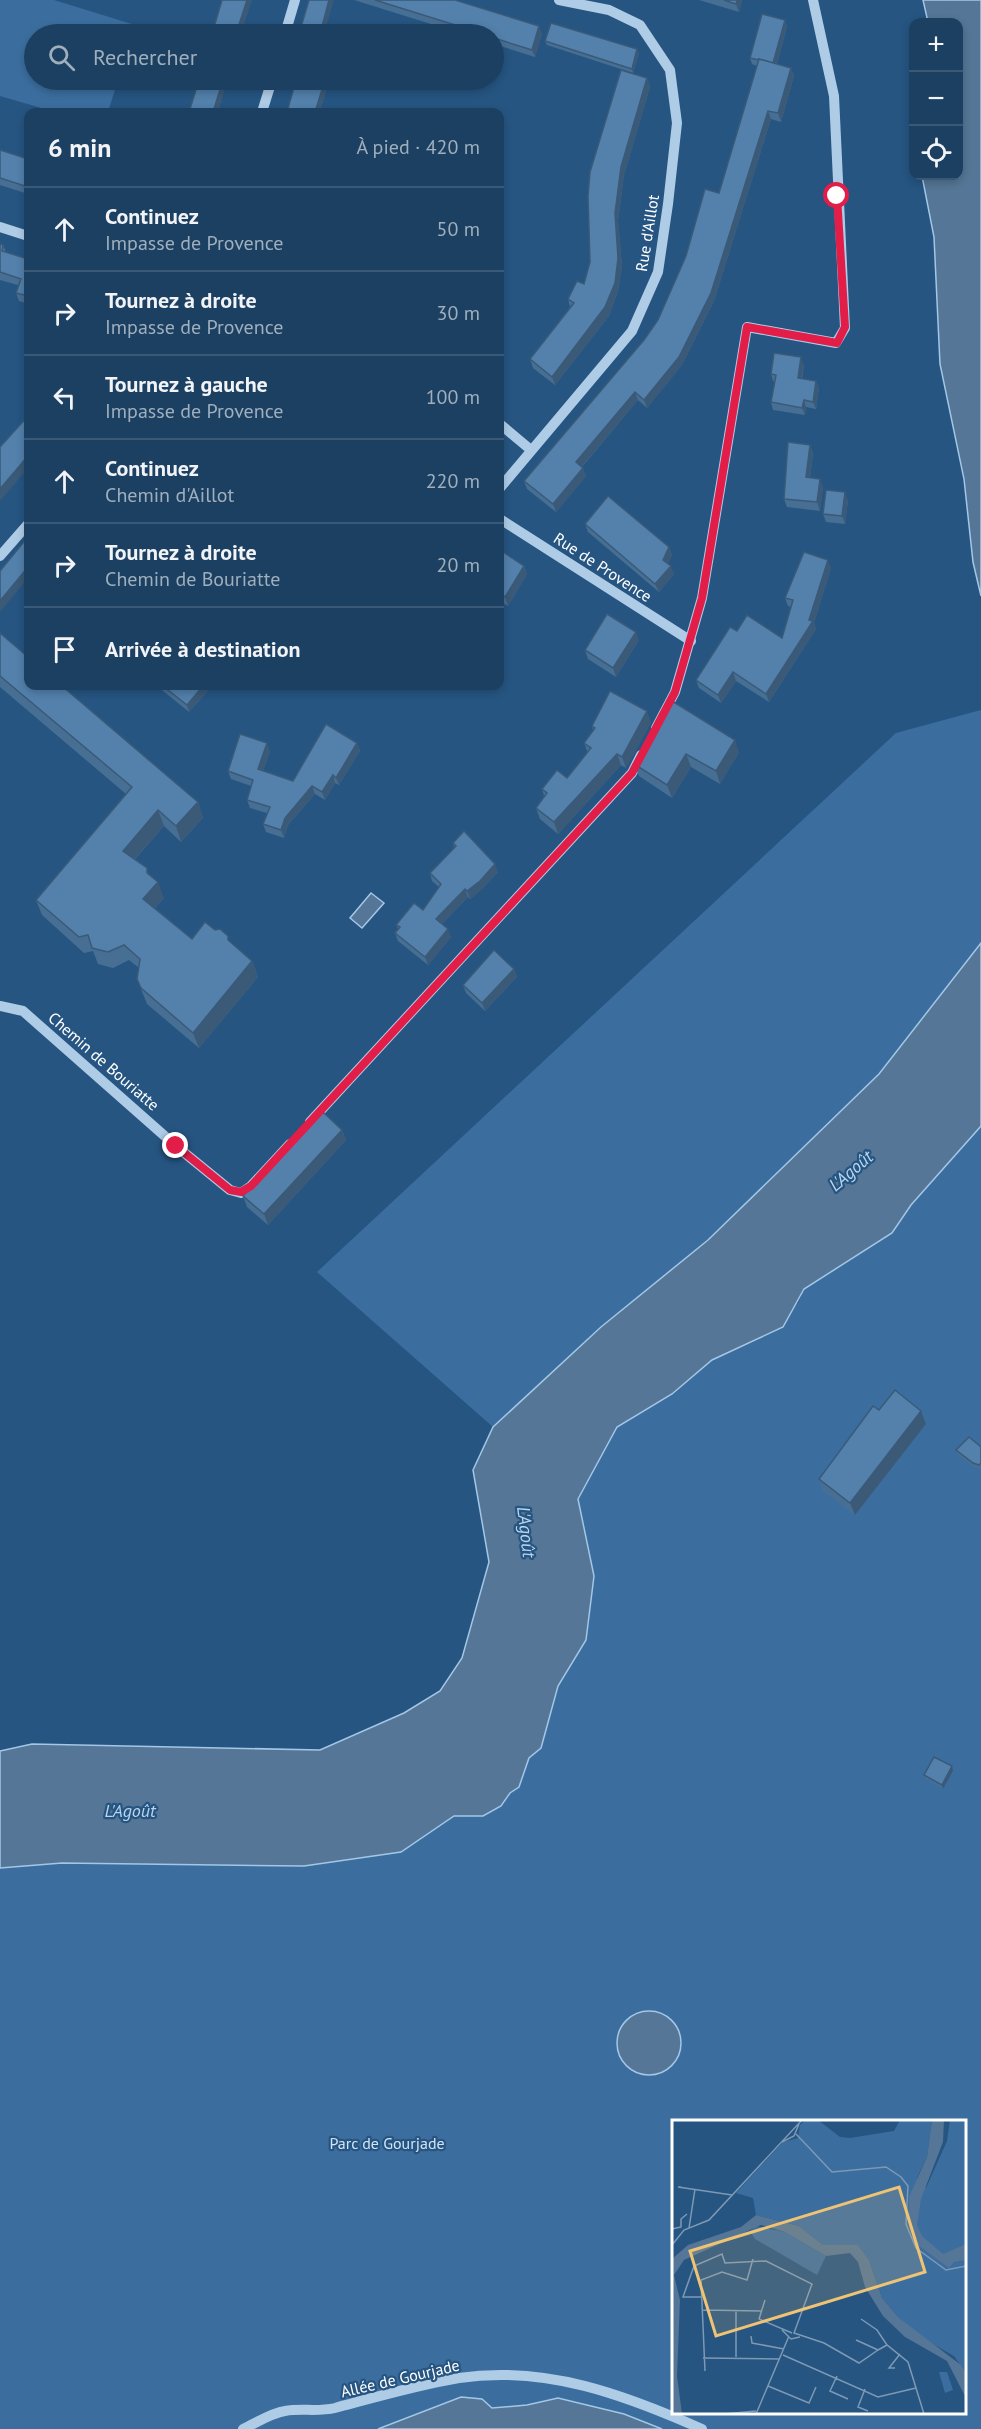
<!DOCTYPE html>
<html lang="fr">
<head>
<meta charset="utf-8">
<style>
  body { margin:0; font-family:"PT Sans",sans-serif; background:#294b6b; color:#f1f3f6 }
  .controls { position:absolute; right:18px; top:18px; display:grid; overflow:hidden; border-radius:12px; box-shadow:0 3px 9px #0003 }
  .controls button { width:54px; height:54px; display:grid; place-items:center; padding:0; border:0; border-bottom:2px solid #3a5977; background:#1c4062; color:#f1f3f6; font:30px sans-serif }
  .stop { position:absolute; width:18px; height:18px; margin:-14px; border:4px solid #e11d48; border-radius:50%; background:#fff }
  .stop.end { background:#e11d48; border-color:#fff; box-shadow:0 2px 6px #0008 }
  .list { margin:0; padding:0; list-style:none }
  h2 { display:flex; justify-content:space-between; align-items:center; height:78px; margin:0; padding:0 24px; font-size:26px }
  h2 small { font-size:20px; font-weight:400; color:#a0afbe }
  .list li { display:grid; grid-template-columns:39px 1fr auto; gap:18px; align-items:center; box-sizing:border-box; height:84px; padding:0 24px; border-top:2px solid #3a5977 }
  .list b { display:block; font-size:22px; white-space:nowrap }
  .list p { margin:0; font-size:20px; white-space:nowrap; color:#a0afbe }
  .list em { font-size:20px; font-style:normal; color:#a0afbe }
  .icon { flex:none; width:33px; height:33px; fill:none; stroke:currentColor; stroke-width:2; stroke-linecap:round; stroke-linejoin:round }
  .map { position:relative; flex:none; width:981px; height:2429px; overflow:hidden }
  .search { position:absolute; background:#1c4062; box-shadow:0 3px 9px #0003; left:24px; top:24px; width:480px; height:66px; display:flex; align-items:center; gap:15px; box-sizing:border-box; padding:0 21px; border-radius:33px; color:#a0afbe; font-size:22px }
  .panel { position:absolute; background:#1c4062; box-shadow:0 3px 9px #0003; left:24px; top:108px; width:480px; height:582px; border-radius:12px }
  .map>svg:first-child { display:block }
</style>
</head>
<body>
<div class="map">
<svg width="981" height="2429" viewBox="0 0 981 2429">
  <rect width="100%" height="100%" fill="#265582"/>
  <!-- green -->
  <g fill="#3b6e9f" fill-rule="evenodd">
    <path d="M 0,0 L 54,0 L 135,25 L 132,34 L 34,34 L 34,80 L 118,80 L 108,112 L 55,112 L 0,96 Z"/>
    <path d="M 981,710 L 981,943 L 879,1074 L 708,1240 L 601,1327 L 493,1427 L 317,1272 L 896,733 Z"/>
    <path d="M 981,1126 L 981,2429 L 0,2429 L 0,1868 L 62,1863 L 304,1866 L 400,1852 L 454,1816 L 483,1816 L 501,1806 L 510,1793 L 519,1786 L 529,1758 L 541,1748 L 558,1686 L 586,1640 L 594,1576 L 578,1499 L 617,1427 L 672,1394 L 712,1360 L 758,1340 L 798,1303 L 804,1289 L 892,1233 L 911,1205 ZM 674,2122 L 964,2122 L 964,2412 L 674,2412 Z"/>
  </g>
  <!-- water -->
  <g fill="#557696" stroke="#a3c7e7" stroke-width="1.5">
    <path d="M 923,0 L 981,0 L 981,596 L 973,562 L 964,479 L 940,364 L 934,237 L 922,176 L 958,176 L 958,22 L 928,22 Z"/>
    <path d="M 371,893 L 384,903 L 362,928 L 350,918 Z"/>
    <path d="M 981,943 L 981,1126 L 911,1205 L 892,1233 L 804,1289 L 783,1327 L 712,1360 L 672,1394 L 617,1427 L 578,1499 L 594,1576 L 586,1640 L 558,1686 L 541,1748 L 529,1758 L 519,1787 L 510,1793 L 501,1806 L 483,1816 L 454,1816 L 401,1852 L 304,1866 L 62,1863 L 0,1868 L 0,1751 L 32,1744 L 320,1750 L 404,1713 L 440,1691 L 462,1658 L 489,1562 L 473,1470 L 493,1427 L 601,1327 L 708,1240 L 879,1074 Z"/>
    <circle cx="649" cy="2043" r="32"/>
    <path d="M 461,2397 L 482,2399 L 492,2408 L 527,2405 L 558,2398 L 624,2414 L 662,2429 L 378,2429 Z"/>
  </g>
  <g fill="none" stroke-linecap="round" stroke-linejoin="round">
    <!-- minor -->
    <g stroke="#afcce7" stroke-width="10">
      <path d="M 285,34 L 295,0"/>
      <path d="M 262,112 L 272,80"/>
      <path d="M 0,227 L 28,236"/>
      <path d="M 500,424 L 531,450"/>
      <path d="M 500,488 L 632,331 L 658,272 L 668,204 L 677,123 L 670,70 L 640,25 L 609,10 L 559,0"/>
      <path d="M 500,519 L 691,641"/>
      <path d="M 0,556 L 28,524"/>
      <path d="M 656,728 L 675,692 L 702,598 L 747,327 L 836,343 L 845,328 L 834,96 L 813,0"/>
      <path d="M 0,1006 L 23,1011 L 176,1146 L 230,1190 L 241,1193 L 251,1186 L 290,1144"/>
      <path d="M 310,1122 L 632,773 L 641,755"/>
      <path d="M 243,2429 C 256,2423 271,2413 285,2411 C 301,2408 318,2412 335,2408 C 376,2397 417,2385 459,2378 C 546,2365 625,2395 702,2429"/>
    </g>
  </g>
  <!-- wall -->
  <g fill="#476f94">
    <path d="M 354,0 L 455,0 L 542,34 L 535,57 L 494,44 L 494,34 L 463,34 Z"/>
    <path d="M 699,0 L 742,0 L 739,12 Z"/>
    <path d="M 785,20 L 787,27 L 777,64 L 791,68 L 794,76 L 781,122 L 771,119 L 714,301 L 682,365 L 647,408 L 638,400 L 582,467 L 586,476 L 556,512 L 527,489 L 524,481 L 644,340 L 658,320 L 719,193 L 757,66 L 752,64 L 750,58 Z"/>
    <path d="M 545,41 L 639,53 L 633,73 L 547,45 Z"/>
    <path d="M 647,78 L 650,87 L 624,175 L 618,221 L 622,266 L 618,291 L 609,316 L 555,385 L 533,368 L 530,359 L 570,307 L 568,299 L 584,284 Z"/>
    <path d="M 0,150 L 28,159 L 28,194 L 0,185 Z"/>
    <path d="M 0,244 L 3,245 L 6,252 L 28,259 L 28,304 L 19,301 L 16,293 L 18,285 L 0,280 Z"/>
    <path d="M 804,365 L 802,379 L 816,381 L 819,388 L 816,409 L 806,407 L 805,415 L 773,410 L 771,402 L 775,382 L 773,381 L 771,374 Z"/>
    <path d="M 810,445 L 813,453 L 810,478 L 823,487 L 820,511 L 787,507 L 784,499 Z"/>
    <path d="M 848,500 L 845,524 L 826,522 L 823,514 Z"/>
    <path d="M 585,524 L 669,547 L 672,555 L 668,564 L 674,574 L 659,592 L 588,532 Z"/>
    <path d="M 500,550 L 524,566 L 527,574 L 508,606 L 500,601 Z"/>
    <path d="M 831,568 L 814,623 L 816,629 L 769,702 L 736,681 L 721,703 L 699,688 L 696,680 L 737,631 L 782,638 L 791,607 L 788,606 L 785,598 Z"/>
    <path d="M 0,633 L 198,802 L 203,818 L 181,842 L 164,826 L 135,859 L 147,868 L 149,875 L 164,898 L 155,908 L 192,939 L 231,943 L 252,961 L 258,977 L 199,1048 L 147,1004 L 137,979 L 139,968 L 129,960 L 113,968 L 98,964 L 93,951 L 84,953 L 42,915 L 36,900 L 126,794 L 0,687 Z"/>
    <path d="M 639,640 L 616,677 L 588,659 L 585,650 Z"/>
    <path d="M 157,686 L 212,686 L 189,712 Z"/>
    <path d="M 659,716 L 739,752 L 720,784 L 691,767 L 672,798 L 639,776 L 634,764 Z"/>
    <path d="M 651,722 L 626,768 L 621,765 L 558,834 L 540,819 L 536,808 L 544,796 L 542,789 L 567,778 L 588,753 L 584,743 L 593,730 L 592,726 Z"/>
    <path d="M 357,743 L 360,751 L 339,785 L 335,783 L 325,800 L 315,794 L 288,825 L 284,838 L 266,832 L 263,824 L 267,813 L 250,808 L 247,800 L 251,786 L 231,779 L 228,771 L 270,751 L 263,771 L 293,781 Z"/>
    <path d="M 453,843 L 498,872 L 482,889 L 470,899 L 468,897 L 442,924 L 451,937 L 428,965 L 398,941 L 395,933 L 398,929 L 396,925 L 423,910 L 439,887 L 432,881 L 430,873 L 454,848 Z"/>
    <path d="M 514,969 L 517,977 L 485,1011 L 466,993 L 463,985 Z"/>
    <path d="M 342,1130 L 346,1140 L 268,1225 L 247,1207 L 243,1196 Z"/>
    <path d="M 879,1410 L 926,1424 L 855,1515 L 823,1491 L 819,1479 Z"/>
    <path d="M 981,1447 L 981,1469 L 974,1467 L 958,1455 L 956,1450 Z"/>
    <path d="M 952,1766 L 953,1771 L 943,1789 L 926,1779 L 924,1775 Z"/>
  </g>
  <!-- shaded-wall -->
  <g fill="#3a5a78">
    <path d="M 247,0 L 252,0 L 241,34 L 236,34 Z"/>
    <path d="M 329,0 L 334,0 L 324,34 L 320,34 Z"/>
    <path d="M 737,0 L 742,0 L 739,12 L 736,4 Z"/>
    <path d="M 785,20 L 787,27 L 775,71 L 773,64 Z"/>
    <path d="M 539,26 L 542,34 L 535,57 L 532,50 Z"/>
    <path d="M 637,49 L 639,53 L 633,73 L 632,69 Z"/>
    <path d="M 791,68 L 794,76 L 781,122 L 778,113 Z"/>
    <path d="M 647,78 L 650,87 L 624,175 L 618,221 L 622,266 L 618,291 L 609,316 L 555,385 L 552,377 L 615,213 L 621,167 Z"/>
    <path d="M 223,80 L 228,80 L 218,112 L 213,112 Z"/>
    <path d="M 325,80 L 330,80 L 320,112 L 315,112 Z"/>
    <path d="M 768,111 L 771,119 L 714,301 L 682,365 L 647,408 L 644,400 Z"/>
    <path d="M 801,357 L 804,365 L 800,385 L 798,378 Z"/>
    <path d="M 816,381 L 819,388 L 816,409 L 813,402 Z"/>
    <path d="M 635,392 L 638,400 L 579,470 L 576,462 Z"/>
    <path d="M 804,400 L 806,407 L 805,415 L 802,408 Z"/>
    <path d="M 810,445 L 813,453 L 809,486 L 806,477 Z"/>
    <path d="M 28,456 L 28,468 L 0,501 L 0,489 Z"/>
    <path d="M 583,468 L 586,476 L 556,512 L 553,504 Z"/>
    <path d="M 820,479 L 823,487 L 820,511 L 817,502 Z"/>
    <path d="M 845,492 L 848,500 L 845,524 L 842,516 Z"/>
    <path d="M 669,547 L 672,555 L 666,569 L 663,560 Z"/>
    <path d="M 828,560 L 831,568 L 814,623 L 816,629 L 769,702 L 766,694 L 809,620 Z"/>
    <path d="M 524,566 L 527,574 L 508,606 L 505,597 Z"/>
    <path d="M 671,566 L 674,574 L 659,592 L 655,584 Z"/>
    <path d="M 28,567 L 28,578 L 0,612 L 0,601 Z"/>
    <path d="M 636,632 L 639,640 L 616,677 L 613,668 Z"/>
    <path d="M 733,672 L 736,681 L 721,703 L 718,695 Z"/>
    <path d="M 203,686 L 212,686 L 189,712 L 187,705 Z"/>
    <path d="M 647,711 L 651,722 L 626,768 L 622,757 Z"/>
    <path d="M 735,740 L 739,752 L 720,784 L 716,771 Z"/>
    <path d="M 267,743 L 270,751 L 261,777 L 258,769 Z"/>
    <path d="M 357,743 L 360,751 L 339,785 L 336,778 Z"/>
    <path d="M 617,754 L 621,765 L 558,834 L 554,822 Z"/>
    <path d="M 686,754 L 691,767 L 672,798 L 667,785 Z"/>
    <path d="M 333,775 L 335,783 L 325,800 L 322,792 Z"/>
    <path d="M 312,786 L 315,794 L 288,825 L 284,838 L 281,830 L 285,818 Z"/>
    <path d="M 198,802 L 203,818 L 181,842 L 176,826 Z"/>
    <path d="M 158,810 L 164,826 L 128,866 L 123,851 Z"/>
    <path d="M 495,864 L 498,872 L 482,889 L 470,899 L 467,891 Z"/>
    <path d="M 147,868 L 152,884 L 158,882 L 164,898 L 149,914 L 143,899 L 147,873 Z"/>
    <path d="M 465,889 L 468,897 L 439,927 L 436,919 Z"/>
    <path d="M 448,929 L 451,937 L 428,965 L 425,957 Z"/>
    <path d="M 252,961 L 258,977 L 199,1048 L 193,1033 Z"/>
    <path d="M 514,969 L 517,977 L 485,1011 L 482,1003 Z"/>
    <path d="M 342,1130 L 346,1140 L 268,1225 L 264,1214 Z"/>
    <path d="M 921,1411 L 926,1424 L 855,1515 L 850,1503 Z"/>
    <path d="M 952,1766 L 953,1771 L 943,1789 L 942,1785 Z"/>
  </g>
  <!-- building -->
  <g fill="#5381ac" stroke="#3a5a78" stroke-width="1.5">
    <path d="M 222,0 L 247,0 L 236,34 L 212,34 Z"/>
    <path d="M 309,0 L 329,0 L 320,34 L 299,34 Z"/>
    <path d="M 375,0 L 455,0 L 539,26 L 532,50 L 494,38 L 494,34 L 484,34 Z"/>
    <path d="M 724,0 L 737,0 L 736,4 Z"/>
    <path d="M 762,14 L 785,20 L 773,63 L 759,59 L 759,60 L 750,58 Z"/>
    <path d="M 551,23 L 637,49 L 632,69 L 545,41 Z"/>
    <path d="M 759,59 L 791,68 L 778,113 L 768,111 L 711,293 L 679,357 L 644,400 L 635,392 L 576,462 L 583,468 L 553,504 L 524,481 L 644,340 L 658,320 L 686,256 L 705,189 L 719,193 Z"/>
    <path d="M 621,70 L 647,78 L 621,167 L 615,213 L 618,258 L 615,283 L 605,307 L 552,377 L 530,359 L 574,303 L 568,299 L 577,281 L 584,284 L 590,262 L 588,196 L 590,172 Z"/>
    <path d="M 199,80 L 223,80 L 213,112 L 189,112 Z"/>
    <path d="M 296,80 L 325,80 L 315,112 L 287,112 Z"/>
    <path d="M 0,150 L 28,159 L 28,187 L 0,178 Z"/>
    <path d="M 0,244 L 3,245 L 2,251 L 28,259 L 28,296 L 16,293 L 21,279 L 0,272 Z"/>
    <path d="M 774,353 L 801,357 L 798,378 L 816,381 L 813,402 L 804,400 L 802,408 L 771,402 L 776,375 L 771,374 Z"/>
    <path d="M 28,416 L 28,456 L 0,489 L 0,447 Z"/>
    <path d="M 788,442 L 810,445 L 806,477 L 820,479 L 817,502 L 784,499 Z"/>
    <path d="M 826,490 L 845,492 L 842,516 L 823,514 Z"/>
    <path d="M 608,496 L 669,547 L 663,560 L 671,566 L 655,584 L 585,524 Z"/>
    <path d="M 27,538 L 28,539 L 28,567 L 0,601 L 0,571 Z"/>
    <path d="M 500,550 L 524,566 L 505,597 L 500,594 Z"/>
    <path d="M 804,552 L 828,560 L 809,620 L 813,621 L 766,694 L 733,672 L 718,695 L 696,680 L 730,627 L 737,631 L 747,615 L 782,638 L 793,600 L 785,598 Z"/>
    <path d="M 607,614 L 636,632 L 613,668 L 585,650 Z"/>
    <path d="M 0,633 L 28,657 L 28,686 L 62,686 L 198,802 L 176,826 L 158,810 L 123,851 L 147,868 L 147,873 L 158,882 L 143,899 L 192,939 L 205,922 L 215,930 L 220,929 L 228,936 L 228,940 L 252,961 L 193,1033 L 141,988 L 137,979 L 140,959 L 124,945 L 108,952 L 92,948 L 88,935 L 79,937 L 36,900 L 132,787 L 0,676 Z"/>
    <path d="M 163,686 L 203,686 L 187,705 Z"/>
    <path d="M 610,691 L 647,711 L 622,757 L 617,754 L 554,822 L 536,808 L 547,793 L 542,789 L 557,770 L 567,778 L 591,748 L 584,743 L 595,728 L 592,726 Z"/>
    <path d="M 672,701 L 735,740 L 716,771 L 686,754 L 667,785 L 634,764 L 659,716 L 662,718 Z"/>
    <path d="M 326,724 L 357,743 L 336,778 L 333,775 L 322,792 L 312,786 L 285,818 L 281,830 L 263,824 L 270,807 L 247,800 L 253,780 L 228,771 L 240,734 L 267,743 L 258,769 L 293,781 Z"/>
    <path d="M 464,831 L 495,864 L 480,881 L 467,891 L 465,889 L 436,919 L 448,929 L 425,957 L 395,933 L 400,927 L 396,925 L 414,903 L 423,910 L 441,884 L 430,873 L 456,846 L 453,843 Z"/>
    <path d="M 494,950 L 514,969 L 482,1003 L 463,985 Z"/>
    <path d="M 318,1113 L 324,1113 L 342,1130 L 264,1214 L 243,1196 Z"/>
    <path d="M 895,1390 L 921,1411 L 850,1503 L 819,1479 L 873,1406 L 879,1410 Z"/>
    <path d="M 969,1437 L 981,1447 L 981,1463 L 979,1465 L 973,1463 L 956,1450 Z"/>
    <path d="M 934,1757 L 952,1766 L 942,1785 L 924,1775 Z"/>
  </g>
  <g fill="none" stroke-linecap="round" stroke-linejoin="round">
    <!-- route -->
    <path stroke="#e11d48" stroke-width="8" d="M 176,1146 L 230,1190 L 241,1192 L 251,1186 L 632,773 L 675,692 L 702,598 L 747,327 L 837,343 L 845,327 L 837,196"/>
  </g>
  <g text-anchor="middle" stroke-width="4.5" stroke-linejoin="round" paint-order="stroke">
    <!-- street labels -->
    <g font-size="16" fill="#fff" stroke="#265582">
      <text transform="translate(647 233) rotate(-81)" y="6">Rue d'Aillot</text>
      <text transform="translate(603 567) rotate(33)" y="6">Rue de Provence</text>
      <text transform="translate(104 1061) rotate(41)" y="6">Chemin de Bouriatte</text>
      <text transform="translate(400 2378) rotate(-13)" y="6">Allée de Gourjade</text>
    </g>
    <!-- park labels -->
    <g font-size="16" fill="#d2e4f5" stroke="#265582">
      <text x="387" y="2149">Parc de Gourjade</text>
    </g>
    <!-- water labels -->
    <g font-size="18" font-style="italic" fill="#bad6ee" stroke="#265582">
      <text transform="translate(851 1171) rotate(-41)" y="6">L'Agoût</text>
      <text transform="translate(526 1532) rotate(83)" y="6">L'Agoût</text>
      <text x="130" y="1817">L'Agoût</text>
    </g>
  </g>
  <!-- overview -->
  <g transform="translate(672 2120)">
    <rect width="294" height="294" fill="#265582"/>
    <path d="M 133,0 L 146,0 L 168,17 L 178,18 L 222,11 L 228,0 L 260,0 L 255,37 L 245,58 L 254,68 L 275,21 L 278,0 L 294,0 L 294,253 L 282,236 L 245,215 L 227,198 L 210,178 L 197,140 L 186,125 L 151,125 L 127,106 L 84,95 L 81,78 L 64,73 L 111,22 L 126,18 L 128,5 ZM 84,106 L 113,112 L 154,136 L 145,155 L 83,119 L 78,111 ZM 267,252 L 275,252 L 281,270 L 273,273 Z" fill="#3b6e9f"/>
    <path d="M 260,0 L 272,0 L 271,22 L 249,79 L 245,105 L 250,116 L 271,134 L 294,124 L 294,140 L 282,142 L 277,148 L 246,125 L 236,105 L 237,77 L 255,37 ZM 84,95 L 127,106 L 151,125 L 186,125 L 197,140 L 210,178 L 227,198 L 289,245 L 294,253 L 294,278 L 275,241 L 233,217 L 211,196 L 193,167 L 186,142 L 178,133 L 154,136 L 113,112 L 89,105 L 12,140 L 2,155 L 8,180 L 5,256 L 10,294 L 0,294 L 0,139 L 16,125 L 69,107 Z" fill="#557696"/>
    <path fill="none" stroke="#7d99b4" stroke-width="1.5" d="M 124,14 L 160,52 L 214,47 L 229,57 L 236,66 L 234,104 L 244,128 L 274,150 L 294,146M 110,22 L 122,16 L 127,4M 9,67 L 6,67 L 60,75M 17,108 L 23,69M 0,109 L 9,107 L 9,99 L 15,94M 0,125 L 12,110 L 37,100 L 130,0M 30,177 L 11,177 L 22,146 L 50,134 L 53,143 L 94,141 L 140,164 L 122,213 L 152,223 L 187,243 L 206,230 L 184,220M 31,190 L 89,191M 64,190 L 64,237M 87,199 L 120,213M 87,199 L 93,180M 189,199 L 205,210 L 215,225M 110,210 L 119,219 L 128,217M 79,216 L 80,223 L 112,229M 206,230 L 215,225 L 236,242 L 252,294M 111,235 L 206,277 L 244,268M 31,238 L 107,239M 223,248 L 217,248 L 228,234M 33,251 L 29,160 L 50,152 L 75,160 L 81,139M 165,256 L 158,271 L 176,279M 96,266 L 137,283 L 144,267M 193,269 L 186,287 L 196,291M 52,294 L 84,291M 84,294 L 117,216"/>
    <path fill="#efc374" fill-opacity="0.15" stroke="#efc374" stroke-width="3" d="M 227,67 L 253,152 L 44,216 L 18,131 Z"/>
    <rect width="294" height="294" fill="none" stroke="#fff" stroke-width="3"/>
  </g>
</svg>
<div class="controls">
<button>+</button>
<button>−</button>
<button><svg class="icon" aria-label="locate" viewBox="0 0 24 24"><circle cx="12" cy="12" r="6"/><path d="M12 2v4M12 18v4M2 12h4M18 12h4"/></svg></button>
</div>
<div class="stop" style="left:837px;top:196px"></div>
<div class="stop end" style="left:176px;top:1146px"></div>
<div class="search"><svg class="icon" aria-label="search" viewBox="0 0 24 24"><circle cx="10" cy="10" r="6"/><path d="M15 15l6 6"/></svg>Rechercher</div>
<section class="panel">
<h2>6 min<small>À pied · 420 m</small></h2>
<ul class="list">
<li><svg class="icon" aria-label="ahead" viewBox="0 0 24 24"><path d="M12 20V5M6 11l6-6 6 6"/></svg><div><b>Continuez</b><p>Impasse de Provence</p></div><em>50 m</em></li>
<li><svg class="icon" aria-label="right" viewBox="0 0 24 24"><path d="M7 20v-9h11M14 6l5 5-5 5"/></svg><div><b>Tournez à droite</b><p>Impasse de Provence</p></div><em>30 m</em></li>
<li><svg class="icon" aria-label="left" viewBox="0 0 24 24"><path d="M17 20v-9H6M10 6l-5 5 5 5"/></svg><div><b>Tournez à gauche</b><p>Impasse de Provence</p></div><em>100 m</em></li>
<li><svg class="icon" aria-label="ahead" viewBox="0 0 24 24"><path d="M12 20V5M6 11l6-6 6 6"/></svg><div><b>Continuez</b><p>Chemin d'Aillot</p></div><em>220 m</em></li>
<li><svg class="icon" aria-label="right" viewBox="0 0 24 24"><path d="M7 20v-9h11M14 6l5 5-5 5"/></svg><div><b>Tournez à droite</b><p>Chemin de Bouriatte</p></div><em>20 m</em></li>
<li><svg class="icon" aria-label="arrive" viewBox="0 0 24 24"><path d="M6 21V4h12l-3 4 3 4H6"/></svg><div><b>Arrivée à destination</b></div></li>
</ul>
</section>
</div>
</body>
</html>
